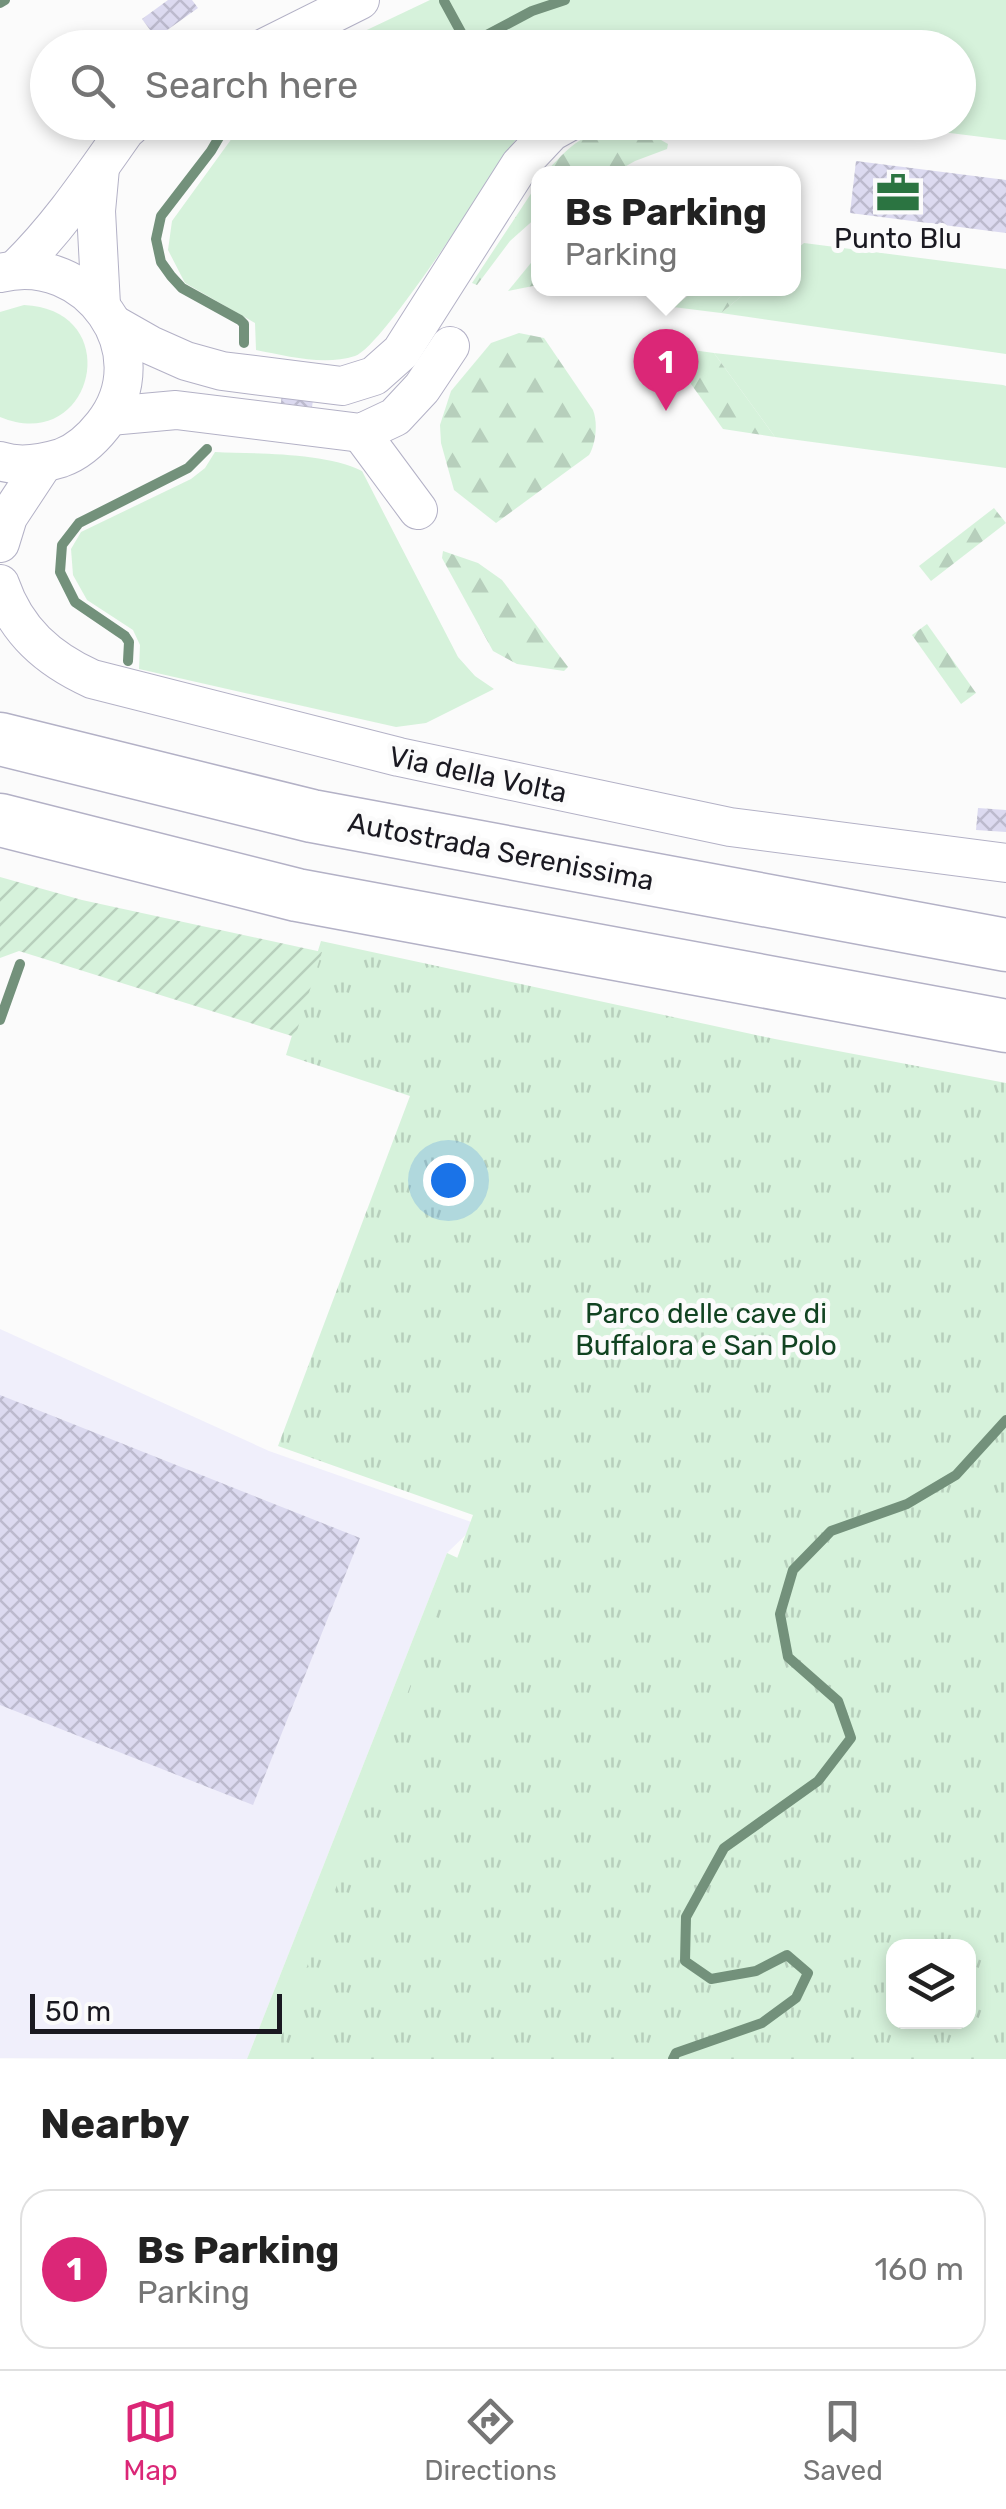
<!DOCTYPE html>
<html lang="en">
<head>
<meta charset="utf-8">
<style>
  body { margin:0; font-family:Rubik,sans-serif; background:#f2f2f2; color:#222 }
  .controls { position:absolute; right:30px; bottom:30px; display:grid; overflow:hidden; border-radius:20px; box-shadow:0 5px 15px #0003 }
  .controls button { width:90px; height:90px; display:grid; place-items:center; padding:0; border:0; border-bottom:2px solid #e0e0e0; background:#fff; color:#222; font:50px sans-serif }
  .scale { position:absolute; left:30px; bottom:25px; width:252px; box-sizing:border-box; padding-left:10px; border:5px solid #1a1921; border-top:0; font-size:28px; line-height:35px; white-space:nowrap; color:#1a1921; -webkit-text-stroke:8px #fbfbfb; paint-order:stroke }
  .you { position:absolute; left:448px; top:1180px; width:35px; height:35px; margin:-25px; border:8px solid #fff; border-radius:50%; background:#1a73e8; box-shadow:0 0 0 15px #1a73e833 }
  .badge { display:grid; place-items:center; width:65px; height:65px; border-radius:50%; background:#db2777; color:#fff; font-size:32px; font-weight:700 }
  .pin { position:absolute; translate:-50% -82px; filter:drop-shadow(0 2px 5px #0008) }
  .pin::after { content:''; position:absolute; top:52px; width:35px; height:30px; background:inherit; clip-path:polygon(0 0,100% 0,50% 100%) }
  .popup { position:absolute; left:531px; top:166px; width:270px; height:130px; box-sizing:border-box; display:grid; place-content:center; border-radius:20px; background:#fff; filter:drop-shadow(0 2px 8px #0005); font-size:32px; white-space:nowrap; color:#767676 }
  .popup b { font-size:38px; color:#222 }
  .popup::after { content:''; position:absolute; left:50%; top:100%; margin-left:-20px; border:20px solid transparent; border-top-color:#fff }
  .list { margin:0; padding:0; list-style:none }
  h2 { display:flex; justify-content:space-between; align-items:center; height:130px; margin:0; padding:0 40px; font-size:42px }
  h2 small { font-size:32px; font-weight:400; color:#767676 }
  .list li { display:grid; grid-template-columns:65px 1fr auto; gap:30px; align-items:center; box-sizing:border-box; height:160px; margin:0 20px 20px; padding:0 20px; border:2px solid #e0e0e0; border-radius:30px }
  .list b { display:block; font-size:38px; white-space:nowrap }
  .list p { margin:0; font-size:32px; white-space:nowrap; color:#767676 }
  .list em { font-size:32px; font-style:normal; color:#767676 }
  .icon { flex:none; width:55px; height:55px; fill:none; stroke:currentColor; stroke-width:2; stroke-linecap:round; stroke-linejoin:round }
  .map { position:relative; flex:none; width:1006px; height:2059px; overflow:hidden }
  .search { position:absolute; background:#fff; box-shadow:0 5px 15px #0003; left:30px; right:30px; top:30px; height:110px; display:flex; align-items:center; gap:25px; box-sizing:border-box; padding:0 35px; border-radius:55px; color:#767676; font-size:38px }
  .sheet { height:310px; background:#fff }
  nav { display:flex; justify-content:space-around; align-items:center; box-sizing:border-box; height:140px; border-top:2px solid #e0e0e0; background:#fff; font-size:28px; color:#767676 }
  nav a { display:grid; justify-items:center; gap:5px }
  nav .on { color:#db2777 }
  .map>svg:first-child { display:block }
</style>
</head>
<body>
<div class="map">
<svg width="1006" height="2059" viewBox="0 0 1006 2059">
  <defs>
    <pattern id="forest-firs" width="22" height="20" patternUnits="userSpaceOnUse" patternTransform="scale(2.5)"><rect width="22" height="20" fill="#d6f2db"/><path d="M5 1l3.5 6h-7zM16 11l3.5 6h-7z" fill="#b7cfbc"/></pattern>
    <pattern id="park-tufts" width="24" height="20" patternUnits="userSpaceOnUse" patternTransform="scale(2.5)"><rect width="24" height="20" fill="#d6f2db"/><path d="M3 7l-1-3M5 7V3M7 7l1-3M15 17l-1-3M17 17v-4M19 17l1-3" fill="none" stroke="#b7cfbc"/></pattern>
    <pattern id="garden-furrows" width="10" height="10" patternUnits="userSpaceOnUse" patternTransform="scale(2.5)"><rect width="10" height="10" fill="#d6f2db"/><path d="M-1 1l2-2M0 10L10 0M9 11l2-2" fill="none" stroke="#b7cfbc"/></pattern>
    <pattern id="building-cross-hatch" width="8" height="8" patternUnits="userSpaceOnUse" patternTransform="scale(2.5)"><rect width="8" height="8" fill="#dcdaf0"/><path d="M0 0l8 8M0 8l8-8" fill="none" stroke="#bcbace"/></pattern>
  </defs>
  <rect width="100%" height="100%" fill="#fbfbfb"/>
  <!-- built -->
  <path fill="#f0effb" d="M 0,1329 L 269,1451 L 477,1524 L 447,1553 L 247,2059 L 0,2058 Z"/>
  <!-- grass -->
  <g fill="#d6f2db">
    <path d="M 430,0 L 1006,0 L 1006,140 L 870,123 L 958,122 L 958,48 L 331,47 Z"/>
    <path d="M 243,123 L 538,123 L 516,139 C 492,174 383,347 355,356 C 324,366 287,356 256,350 L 255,323 L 185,283 L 168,250 L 172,221 Z"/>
    <path d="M 804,243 L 1006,269 L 1006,354 L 721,313 L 750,289 L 794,288 L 794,251 Z"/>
    <path d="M 24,305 C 128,310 93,456 0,417 L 0,312 Z"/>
    <path d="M 714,353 L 1003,385 L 1006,386 L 1006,468 L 775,437 Z"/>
    <path d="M 215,452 C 257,454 324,452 362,471 L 458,657 L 475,676 L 494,689 L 426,723 L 396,727 L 139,669 L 140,645 L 133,630 L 87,600 L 73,575 L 71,549 L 81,532 L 191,479 L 205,468 Z"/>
    <path d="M 447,1553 L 510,1582 L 316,2059 L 247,2059 Z"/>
  </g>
  <!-- forest -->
  <g fill="url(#forest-firs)">
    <path d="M 635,125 L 668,144 L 667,149 L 635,161 L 614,173 L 545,173 C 578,137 586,132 635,125 Z"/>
    <path d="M 538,183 L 538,216 L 510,241 L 477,285 L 472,283 Z"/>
    <path d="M 538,255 L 538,285 L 508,291 L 535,258 Z"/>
    <path d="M 697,289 L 697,288 L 750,289 L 721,313 L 673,307 Z"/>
    <path d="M 519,333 L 544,338 L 593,410 C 598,423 596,443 589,455 L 496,523 L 454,490 L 441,443 L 440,425 L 451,391 L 491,343 Z"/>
    <path d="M 664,346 L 714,353 L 775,437 L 723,429 Z"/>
    <path d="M 994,508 L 1006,523 L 931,581 L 919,566 Z"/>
    <path d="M 443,551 L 478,563 L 502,580 L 568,667 L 564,671 L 517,664 L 493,651 L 442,558 Z"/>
    <path d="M 927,624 L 976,693 L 961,704 L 912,635 Z"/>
  </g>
  <!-- park -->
  <path fill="url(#park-tufts)" fill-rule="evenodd" d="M 321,941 L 775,1039 L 1006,1083 L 1006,2059 L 273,2059 L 473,1515 L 278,1446 L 410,1096 L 286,1055 ZM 894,1946 L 968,1946 L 968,2022 L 894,2022 Z"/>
  <!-- garden -->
  <path fill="url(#garden-furrows)" d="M 0,877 L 82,900 L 322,952 L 295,1037 L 19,951 L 0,958 Z"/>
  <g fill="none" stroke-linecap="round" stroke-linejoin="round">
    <!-- stream -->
    <g stroke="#73917b" stroke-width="10">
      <path d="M 444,1 L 468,45 L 532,11 L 565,0"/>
      <path d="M 0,3 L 5,0"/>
      <path d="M 228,122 L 211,151 L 161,216 L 156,239 L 161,262 L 171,276 L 182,288 L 240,320 L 244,324 L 244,343"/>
      <path d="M 128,661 L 129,642 L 125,636 L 75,602 L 60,572 L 62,545 L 79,523 L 188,468 L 207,449"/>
      <path d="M 0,1020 L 20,964"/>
      <path d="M 673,2059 L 676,2053 L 762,2023 L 796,1998 L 808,1973 L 787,1955 L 756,1971 L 711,1979 L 685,1961 L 686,1917 L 724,1848 L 818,1781 L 851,1738 L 838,1701 L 788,1657 L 780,1614 L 793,1570 L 831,1531 L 907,1504 L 956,1475 L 1006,1420"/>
    </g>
  </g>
  <!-- building -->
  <g fill="url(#building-cross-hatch)">
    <path d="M 168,0 L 192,0 L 198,8 L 156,38 L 142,19 Z"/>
    <path d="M 856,161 L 1006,180 L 1006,233 L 850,213 Z"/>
    <path d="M 282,390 L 314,394 L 312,407 L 281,403 Z"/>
    <path d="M 978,808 L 1006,810 L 1006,832 L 976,830 Z"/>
    <path d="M 0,1395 L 360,1538 L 253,1805 L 0,1705 Z"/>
  </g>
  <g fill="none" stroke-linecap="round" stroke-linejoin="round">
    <!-- minor casing -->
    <g stroke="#b3b1c6" stroke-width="40">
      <g id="minor">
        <path d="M 264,48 L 360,0"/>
        <path d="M 100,168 L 96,211 L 101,305"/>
        <path d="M 17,268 C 59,227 91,179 125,131 L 135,122"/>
        <path d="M 0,273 C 87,251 161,352 103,425 C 92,439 78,452 61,458 C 41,464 20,468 0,461"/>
        <path d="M 113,324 L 150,345 L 186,361 L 222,371 L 342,386 L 374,376 L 401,352 L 520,165 L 551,132 L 569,122"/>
        <path d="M 110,416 L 176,410 L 361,433 L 395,417 L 422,388 L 450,346"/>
        <path d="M 361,433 L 418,510"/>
        <path d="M 0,543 L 8,517 L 43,464"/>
        <path d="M 0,584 C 16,631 48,659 92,679 L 399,757 L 730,827 L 1006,863"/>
      </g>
    </g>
    <!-- highway casing -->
    <g stroke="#b3b1c6" stroke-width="55">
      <g id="highway">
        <path d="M 0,739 L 312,816 L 1006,945"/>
        <path d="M 0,820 L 297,895 L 1006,1026"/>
      </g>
    </g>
    <!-- minor -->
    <use href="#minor" stroke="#fff" stroke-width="38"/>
    <!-- highway -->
    <use href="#highway" stroke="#fff" stroke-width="52"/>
  </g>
  <!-- icons -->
  <defs>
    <g id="office-bare" transform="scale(3.45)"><path d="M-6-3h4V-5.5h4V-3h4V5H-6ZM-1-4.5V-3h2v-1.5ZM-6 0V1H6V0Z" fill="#2b7441" stroke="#fbfbfb" stroke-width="2.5" paint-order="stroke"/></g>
  </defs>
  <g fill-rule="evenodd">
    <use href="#office-bare" x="898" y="193"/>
  </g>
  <g text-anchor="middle" stroke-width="10" stroke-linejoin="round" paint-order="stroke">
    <!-- poi labels -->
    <g font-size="28" fill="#1a1921" stroke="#fbfbfb">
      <text x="898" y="248">Punto Blu</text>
    </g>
    <!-- street labels -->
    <g font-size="28" fill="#1a1921" stroke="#fbfbfb">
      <text transform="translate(478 774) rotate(12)" y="10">Via della Volta</text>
      <text transform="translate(501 851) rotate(11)" y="10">Autostrada Serenissima</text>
    </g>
    <!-- park labels -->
    <g font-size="28" fill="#114321" stroke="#fbfbfb">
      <text x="706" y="1323">Parco delle cave di<tspan x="706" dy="32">Buffalora e San Polo</tspan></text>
    </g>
  </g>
</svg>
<div class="controls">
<button><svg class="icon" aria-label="layers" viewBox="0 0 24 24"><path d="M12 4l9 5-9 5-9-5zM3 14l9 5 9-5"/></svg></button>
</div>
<div class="scale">50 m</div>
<div class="you"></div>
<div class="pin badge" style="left:666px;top:411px">1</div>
<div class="popup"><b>Bs Parking</b>Parking</div>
<div class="search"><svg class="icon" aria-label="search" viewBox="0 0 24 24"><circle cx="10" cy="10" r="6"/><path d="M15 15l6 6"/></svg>Search here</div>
</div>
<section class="sheet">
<h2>Nearby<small></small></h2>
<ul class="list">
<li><span class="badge">1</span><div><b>Bs Parking</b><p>Parking</p></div><em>160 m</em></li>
</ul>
</section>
<nav>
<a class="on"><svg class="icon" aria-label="map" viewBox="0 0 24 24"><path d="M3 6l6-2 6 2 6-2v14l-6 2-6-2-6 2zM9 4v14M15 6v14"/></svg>Map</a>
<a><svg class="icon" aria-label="directions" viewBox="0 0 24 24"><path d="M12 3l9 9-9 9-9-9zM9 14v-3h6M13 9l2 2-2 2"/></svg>Directions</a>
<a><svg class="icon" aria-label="saved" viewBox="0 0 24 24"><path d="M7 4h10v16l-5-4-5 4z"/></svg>Saved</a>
</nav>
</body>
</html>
